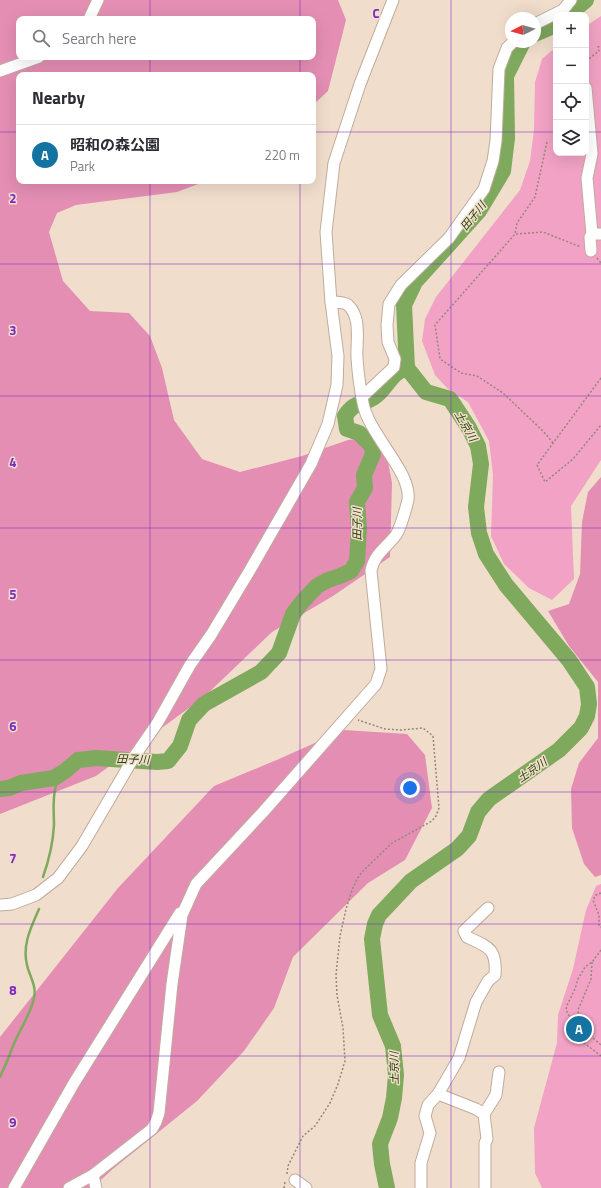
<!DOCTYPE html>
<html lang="en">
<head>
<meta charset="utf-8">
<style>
  body { margin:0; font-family:"Titillium Web","Noto Sans JP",sans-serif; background:#f7f7f7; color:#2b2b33 }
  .controls { position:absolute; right:12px; top:12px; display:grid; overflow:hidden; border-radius:8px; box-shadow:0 4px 16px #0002 }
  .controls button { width:36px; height:36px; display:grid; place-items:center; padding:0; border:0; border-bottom:1px solid #e1e1e2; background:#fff; color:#2b2b33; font:20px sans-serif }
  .compass { position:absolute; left:505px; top:12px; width:36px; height:36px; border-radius:50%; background:#fff; box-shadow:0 4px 16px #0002; rotate:264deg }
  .you { position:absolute; left:410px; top:788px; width:14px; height:14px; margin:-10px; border:3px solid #fff; border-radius:50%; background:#1a73e8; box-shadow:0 0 0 6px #1a73e833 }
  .badge { display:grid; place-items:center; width:26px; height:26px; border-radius:50%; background:#1573a1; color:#fff; font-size:13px; font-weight:700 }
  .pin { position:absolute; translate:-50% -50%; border:2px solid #fff; box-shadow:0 1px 4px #0006 }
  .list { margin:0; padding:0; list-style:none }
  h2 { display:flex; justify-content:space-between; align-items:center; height:52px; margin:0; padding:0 16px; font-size:17px }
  h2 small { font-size:13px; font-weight:400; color:#7c7c81 }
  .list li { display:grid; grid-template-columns:26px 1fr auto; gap:12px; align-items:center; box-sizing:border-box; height:60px; padding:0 16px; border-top:1px solid #e1e1e2 }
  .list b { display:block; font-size:15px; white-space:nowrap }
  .list p { margin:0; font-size:13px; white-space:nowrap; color:#7c7c81 }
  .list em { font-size:13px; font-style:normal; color:#7c7c81 }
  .icon { flex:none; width:22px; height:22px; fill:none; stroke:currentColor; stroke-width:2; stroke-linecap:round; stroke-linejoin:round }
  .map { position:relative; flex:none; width:601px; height:1188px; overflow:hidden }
  .search { position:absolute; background:#fff; box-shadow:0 4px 16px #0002; left:16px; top:16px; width:300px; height:44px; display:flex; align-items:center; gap:10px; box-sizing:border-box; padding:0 14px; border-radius:8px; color:#7c7c81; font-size:15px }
  .panel { position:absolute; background:#fff; box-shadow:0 4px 16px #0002; left:16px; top:72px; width:300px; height:112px; border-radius:8px }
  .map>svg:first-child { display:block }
</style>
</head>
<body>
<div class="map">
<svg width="601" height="1188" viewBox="0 0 601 1188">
  <rect width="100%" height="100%" fill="#f1ddcc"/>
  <!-- green -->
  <g fill="#f2a2c4">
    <path d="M 601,16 L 601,460 L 571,506 L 574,579 L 552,600 L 529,588 L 504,564 L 491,536 L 493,475 L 489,441 L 468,402 L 448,389 L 435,375 L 422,341 L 425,319 L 436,297 L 520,190 L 530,161 L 534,130 L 535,82 L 542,59 L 556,47 L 556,153 L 586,153 L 586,26 Z"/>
    <path d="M 601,884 L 601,1188 L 542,1188 L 535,1173 L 534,1128 L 557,1043 L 558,1015 L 573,969 L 586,910 L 596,886 Z"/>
  </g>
  <!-- forest -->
  <g fill="#e48eb4" fill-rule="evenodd">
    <path d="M 0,0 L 338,0 L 346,20 L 328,91 L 313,105 L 313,75 L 19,75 L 19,181 L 206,181 L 177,192 L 76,205 L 57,213 L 49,232 L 63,281 L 90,311 L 129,313 L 150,336 L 162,368 L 174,420 L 202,459 L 240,472 L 302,456 L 348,440 L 383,435 L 392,483 L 390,557 L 333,596 L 272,632 L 204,697 L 96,776 L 0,814 ZM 19,19 L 313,19 L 313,57 L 19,57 Z"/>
    <path d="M 601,477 L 601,875 L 595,877 L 584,864 L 572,828 L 571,789 L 579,763 L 598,738 L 598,682 L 569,646 L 548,611 L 569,604 L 580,574 L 582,522 L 588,492 Z"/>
    <path d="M 344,730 L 407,734 L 425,755 L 432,808 L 405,860 L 368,883 L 293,957 L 274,1008 L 244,1051 L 197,1101 L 114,1168 L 92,1188 L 0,1188 L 0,1037 L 118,888 L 214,786 L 279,759 Z"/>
  </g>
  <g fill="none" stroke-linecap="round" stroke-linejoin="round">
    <!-- stream -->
    <g stroke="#7fa95c" stroke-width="2.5">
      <path d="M 43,877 C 49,860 53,844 54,825 C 54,812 52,799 56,785 L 57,784 L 58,776"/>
      <path d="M 0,1077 C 4,1068 8,1060 11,1051 C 17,1033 30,1017 34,998 C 37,986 29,975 27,965 C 22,945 31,927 39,909"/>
    </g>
    <!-- river -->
    <g stroke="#7fa95c" stroke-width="16">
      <path d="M 568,15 L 586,0"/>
      <path d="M 535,34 L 556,25"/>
      <path d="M 407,368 L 404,305 L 415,282 L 479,211 L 503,171 L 507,138 L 506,76 L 523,42"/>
      <path d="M 0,789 L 9,788 L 21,783 L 54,778 L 65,771 L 78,760 L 96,758 L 157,762 L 168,761 L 180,746 L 189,720 L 204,704 L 261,672 L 279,653 L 293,614 L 302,602 L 317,586 L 328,580 L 340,576 L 351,571 L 357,561 L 359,529 L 357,502 L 365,488 L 364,475 L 373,454 L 372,446 L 359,433 L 347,429 L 345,416 C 355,401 360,406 373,398 C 387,390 390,372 407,368"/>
      <path d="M 387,1188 L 382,1164 L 380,1144 L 390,1118 L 394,1098 L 396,1075 L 393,1046 L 380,1015 L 372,939 L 375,924 L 379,915 L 411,881 L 457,849 L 469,836 L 478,812 L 489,799 L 559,750 L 581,728 L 587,716 L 589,704 L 587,687 L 569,660 L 506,585 L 486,554 L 479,533 L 476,507 L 481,464 L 478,446 L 469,428 L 450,399 L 426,392 L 407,368"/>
    </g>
    <!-- minor casing -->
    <g stroke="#bfac9c" stroke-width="13">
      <g id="minor">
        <path d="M 89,19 L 98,0"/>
        <path d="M 535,24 L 563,10 L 571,0"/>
        <path d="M 0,71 L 39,57"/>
        <path d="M 586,88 L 592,154 L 587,178 L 592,234 L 601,234"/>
        <path d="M 591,251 L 590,237 L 592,234"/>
        <path d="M 362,397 L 394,367 L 395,359 L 388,342 L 387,325 L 389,304 L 401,285 L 449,238 L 484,189 L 493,161 L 496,141 L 499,69 L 507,48 L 513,42"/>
        <path d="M 0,905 L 12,904 L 36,895 L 58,878 L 82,846 L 134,757 L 158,722 L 190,665 L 211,635 L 250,570 L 311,464 L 328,424 L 337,385 L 338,356 L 331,302 L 326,232 L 334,163 L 360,84 L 393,0"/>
        <path d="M 438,1094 L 459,1058 L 476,1002 L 488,981 L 495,975 C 497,949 489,947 467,937 L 464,931 L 488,908"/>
        <path d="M 484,1114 L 496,1095 L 499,1072"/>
        <path d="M 93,1175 L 96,1188"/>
        <path d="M 295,1180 L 306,1188"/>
        <path d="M 14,1188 L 74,1083 L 180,913"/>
        <path d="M 69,1188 L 93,1175 L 152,1129 L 156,1122 L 159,1113 L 172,984 L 182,915 L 196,884 L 264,811 L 376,684 L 381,669 L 371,571 C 374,554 386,548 396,535 C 400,529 406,508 408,500 C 412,472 368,434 363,403 C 360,389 358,372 357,358 C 356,341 362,318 348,305 C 344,302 336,302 331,302"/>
        <path d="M 421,1188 L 421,1163 L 430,1133 L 425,1116 L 428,1105 L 438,1094 L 476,1109 L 484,1114 L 487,1139 L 485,1143 L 485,1188"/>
      </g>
    </g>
    <!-- path -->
    <g stroke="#95877a" stroke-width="1.5" stroke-dasharray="2 2" stroke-linecap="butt">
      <path d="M 586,61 L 599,51 L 598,47 L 601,46"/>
      <path d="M 547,142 L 535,197 L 517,223 L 515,234 L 435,325 L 440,359 L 461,373 L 477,376 L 503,393 L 544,432 L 553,443"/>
      <path d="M 516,234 L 543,232 L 581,247"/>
      <path d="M 597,258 L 601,263"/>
      <path d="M 601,378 L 537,465 L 545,482 L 573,459 L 601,425"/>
      <path d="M 601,893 L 596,895 L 593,900 L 599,915 L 599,926 L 601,927"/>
      <path d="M 601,950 L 592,962 L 585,967 L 578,979 L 575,989 L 567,1005 L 566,1010 L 569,1016 L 567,1027 L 570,1032 L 601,1056"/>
      <path d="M 592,962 L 591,979 L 578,1010 L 579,1021 L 593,1038 L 601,1045"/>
      <path d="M 287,1174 L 288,1166 L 303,1136 L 315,1126 L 330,1103 L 338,1084 L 345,1061 L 343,1028 L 337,995 L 336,975 L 340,936 L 346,909 L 352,890 L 357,879 L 363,871 L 392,843 L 432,821 L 436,816 L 439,808 L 433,736 L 423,728 L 401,730 L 385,729 L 358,720"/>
      <path d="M 284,1188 L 285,1182"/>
    </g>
    <!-- minor -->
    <use href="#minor" stroke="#fff" stroke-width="11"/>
  </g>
  <!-- grid -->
  <path fill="none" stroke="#7b2cbf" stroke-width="1" stroke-opacity="0.55" d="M 150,0 L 150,19M 300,0 L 300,19M 451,0 L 451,1188M 150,57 L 150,75M 300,57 L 300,75M 0,132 L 19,132M 313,132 L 556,132M 586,132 L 601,132M 150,181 L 150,1188M 300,181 L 300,1188M 0,264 L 601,264M 0,396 L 601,396M 0,528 L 601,528M 0,660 L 601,660M 0,792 L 601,792M 0,924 L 601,924M 0,1056 L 601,1056"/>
  <g text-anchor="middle" stroke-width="3" stroke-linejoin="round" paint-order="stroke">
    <!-- water labels -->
    <g font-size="11" font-style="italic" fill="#253f06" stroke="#f1ddcc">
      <text transform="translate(473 216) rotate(-51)" y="4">田子川</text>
      <text transform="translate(466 426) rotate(60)" y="4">土京川</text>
      <text transform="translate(357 524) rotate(-90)" y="4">田子川</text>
      <text transform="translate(133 759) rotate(2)" y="4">田子川</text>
      <text transform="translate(532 770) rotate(-35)" y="4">土京川</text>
      <text transform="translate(394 1068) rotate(-91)" y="4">土京川</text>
    </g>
  </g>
  <g font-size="13" text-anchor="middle" font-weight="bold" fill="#7b2cbf" stroke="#f1ddcc" stroke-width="3" stroke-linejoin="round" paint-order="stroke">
    <text x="376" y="18">C</text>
    <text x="13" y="203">2</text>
    <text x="13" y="335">3</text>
    <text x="13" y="467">4</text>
    <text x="13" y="599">5</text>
    <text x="13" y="731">6</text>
    <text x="13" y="863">7</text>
    <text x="13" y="995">8</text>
    <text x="13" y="1127">9</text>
  </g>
</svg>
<div class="controls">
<button>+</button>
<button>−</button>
<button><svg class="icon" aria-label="locate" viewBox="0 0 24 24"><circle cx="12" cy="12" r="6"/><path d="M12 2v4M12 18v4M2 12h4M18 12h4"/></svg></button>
<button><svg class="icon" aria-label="layers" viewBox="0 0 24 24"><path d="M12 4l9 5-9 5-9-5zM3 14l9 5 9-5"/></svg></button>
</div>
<svg class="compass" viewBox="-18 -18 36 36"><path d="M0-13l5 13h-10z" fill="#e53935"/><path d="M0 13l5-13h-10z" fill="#7c7c81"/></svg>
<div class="you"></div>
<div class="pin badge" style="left:579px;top:1029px">A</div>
<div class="search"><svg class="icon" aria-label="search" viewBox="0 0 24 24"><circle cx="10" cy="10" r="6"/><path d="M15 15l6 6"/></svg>Search here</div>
<section class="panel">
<h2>Nearby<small></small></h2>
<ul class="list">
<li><span class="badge">A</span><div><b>昭和の森公園</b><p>Park</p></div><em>220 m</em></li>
</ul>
</section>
</div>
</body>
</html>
